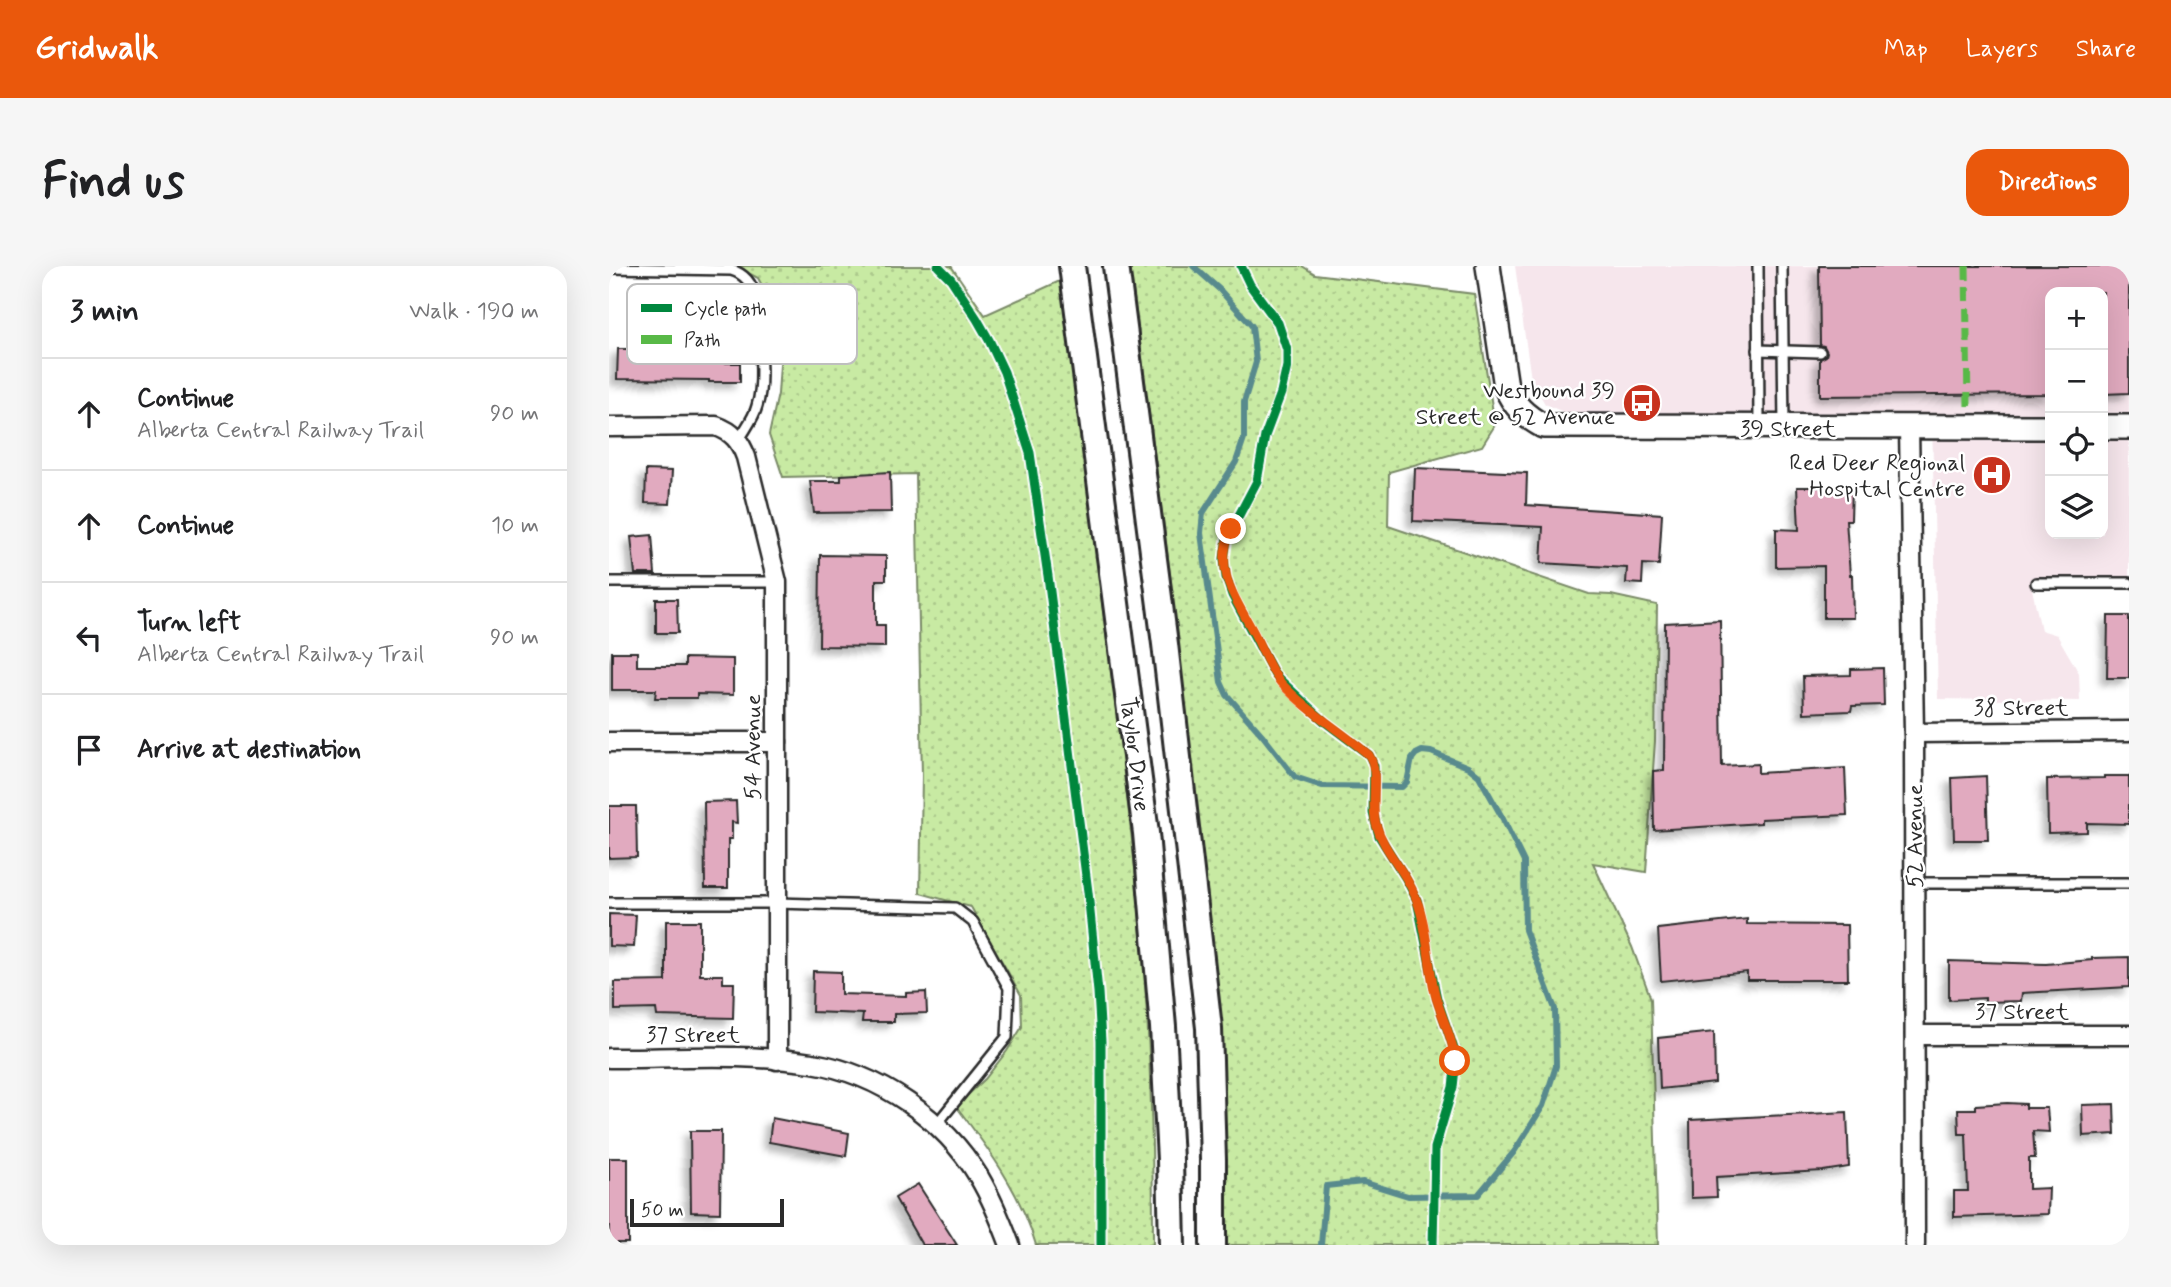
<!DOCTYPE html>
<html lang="en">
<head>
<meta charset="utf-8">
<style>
  body { margin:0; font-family:Mynerve,sans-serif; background:#f6f6f6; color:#202124 }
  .controls { position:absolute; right:21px; top:21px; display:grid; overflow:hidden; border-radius:14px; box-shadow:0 7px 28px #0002 }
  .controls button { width:63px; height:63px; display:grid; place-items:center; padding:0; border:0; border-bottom:2px solid #e0e0e0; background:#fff; color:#202124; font:35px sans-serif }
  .scale { position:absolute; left:21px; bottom:18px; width:154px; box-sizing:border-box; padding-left:7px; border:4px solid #2b2b2b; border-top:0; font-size:19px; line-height:24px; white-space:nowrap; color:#2b2b2b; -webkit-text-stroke:5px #fff; paint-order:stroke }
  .stop { position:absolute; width:21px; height:21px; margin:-16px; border:5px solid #ea580c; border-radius:50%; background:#fff }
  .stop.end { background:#ea580c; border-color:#fff; box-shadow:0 2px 7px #0008 }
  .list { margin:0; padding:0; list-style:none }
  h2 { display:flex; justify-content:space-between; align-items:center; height:91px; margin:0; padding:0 28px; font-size:30px }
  h2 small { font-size:23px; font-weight:400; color:#757577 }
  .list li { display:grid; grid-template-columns:46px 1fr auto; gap:21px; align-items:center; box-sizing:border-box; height:112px; padding:0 28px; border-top:2px solid #e0e0e0 }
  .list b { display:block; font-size:26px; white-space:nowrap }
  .list p { margin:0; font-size:23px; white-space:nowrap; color:#757577 }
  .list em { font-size:23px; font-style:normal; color:#757577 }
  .icon { flex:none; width:38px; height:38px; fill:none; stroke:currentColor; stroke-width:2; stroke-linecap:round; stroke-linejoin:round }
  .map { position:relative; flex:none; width:1520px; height:979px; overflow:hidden; border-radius:21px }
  header { display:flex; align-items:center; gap:42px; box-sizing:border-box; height:98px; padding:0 35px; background:#ea580c; color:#fff }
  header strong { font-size:33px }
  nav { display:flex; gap:38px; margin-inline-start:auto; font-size:24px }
  .intro { display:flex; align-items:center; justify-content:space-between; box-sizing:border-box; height:168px; padding:0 42px }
  h1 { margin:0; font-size:49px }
  .button { padding:18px 32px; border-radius:21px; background:#ea580c; color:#fff; font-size:24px; font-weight:700 }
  main { display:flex; gap:42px; padding:0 42px }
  aside { flex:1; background:#fff; border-radius:21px; box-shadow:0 7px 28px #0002 }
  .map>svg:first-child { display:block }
</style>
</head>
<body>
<header>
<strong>Gridwalk</strong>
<nav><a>Map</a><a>Layers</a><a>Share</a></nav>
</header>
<div class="intro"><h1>Find us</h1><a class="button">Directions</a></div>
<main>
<aside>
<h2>3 min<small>Walk · 190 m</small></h2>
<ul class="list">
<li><svg class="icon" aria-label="ahead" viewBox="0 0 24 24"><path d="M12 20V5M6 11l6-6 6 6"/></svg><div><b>Continue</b><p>Alberta Central Railway Trail</p></div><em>90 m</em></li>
<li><svg class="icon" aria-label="ahead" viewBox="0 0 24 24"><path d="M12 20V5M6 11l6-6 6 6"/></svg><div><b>Continue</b></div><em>10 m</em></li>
<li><svg class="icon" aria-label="left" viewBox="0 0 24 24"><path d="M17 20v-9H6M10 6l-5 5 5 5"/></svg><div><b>Turn left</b><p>Alberta Central Railway Trail</p></div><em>90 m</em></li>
<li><svg class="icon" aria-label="arrive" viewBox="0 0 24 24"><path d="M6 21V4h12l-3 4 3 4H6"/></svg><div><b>Arrive at destination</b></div></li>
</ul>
</aside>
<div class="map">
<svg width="1520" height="979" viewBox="0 0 1520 979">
  <defs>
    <pattern id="park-dots" width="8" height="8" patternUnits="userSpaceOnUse" patternTransform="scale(1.75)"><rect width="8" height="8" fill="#c8eaa3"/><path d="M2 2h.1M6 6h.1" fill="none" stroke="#acc98c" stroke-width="1.8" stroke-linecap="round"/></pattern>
    <filter id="shadow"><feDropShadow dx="-6" dy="6" stdDeviation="3.5" flood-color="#0004"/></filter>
  </defs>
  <rect width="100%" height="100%" fill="#fff"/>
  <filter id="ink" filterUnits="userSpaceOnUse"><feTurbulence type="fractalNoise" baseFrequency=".0143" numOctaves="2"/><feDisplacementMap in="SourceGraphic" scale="14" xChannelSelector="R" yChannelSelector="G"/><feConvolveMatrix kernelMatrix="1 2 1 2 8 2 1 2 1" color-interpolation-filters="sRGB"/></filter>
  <g filter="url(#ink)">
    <!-- built -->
    <path fill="#f6e6ec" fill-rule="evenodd" d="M 906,0 L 1520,0 L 1520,315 L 1421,314 L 1432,364 L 1448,369 L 1470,407 L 1471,435 L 1329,433 L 1323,151 L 961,149 L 936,138 L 922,113 ZM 1441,26 L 1494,26 L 1494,268 L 1441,268 Z"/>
    <!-- park -->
    <g fill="url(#park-dots)" stroke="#7a8a67" stroke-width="2">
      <path d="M 115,0 L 342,0 L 376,49 L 453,14 C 468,130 481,246 496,361 C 511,472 526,582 534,693 C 542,788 544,884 544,979 L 427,979 C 412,927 379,882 347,840 L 376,813 L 398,785 L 413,761 L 412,729 L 362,641 L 311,627 L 313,510 L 307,208 L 174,211 L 160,169 L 169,128 L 172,84 L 165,42 L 149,12 L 128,1 Z"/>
      <path d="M 521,0 L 693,0 L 706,8 L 865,28 L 886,159 L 873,180 L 780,206 L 779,260 L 980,328 L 1002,329 L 1048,339 L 1046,475 L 1037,606 L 984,597 L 1023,681 L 1042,733 L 1049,979 L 613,979 L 611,816 L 562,316 Z"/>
    </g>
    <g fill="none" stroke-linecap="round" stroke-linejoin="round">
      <!-- stream -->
      <path stroke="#598a8d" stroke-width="6" d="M 584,0 L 610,23 L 643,60 L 647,96 L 635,136 L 635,172 L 627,196 L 594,247 L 592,267 L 612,416 L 618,429 L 654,470 L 686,511 L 713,520 L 793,521 L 798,516 L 803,493 L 807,488 L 813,485 L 822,486 L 859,501 L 870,510 L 894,553 L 915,596 L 916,664 L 946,743 L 947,800 L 934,840 L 905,886 L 869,929 L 799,930 L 754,916 L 717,920 L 712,979"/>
    </g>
    <!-- building -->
    <g fill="#e1aabf" stroke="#2b2b2b" stroke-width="2" filter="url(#shadow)">
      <path d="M 1210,0 L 1520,0 L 1520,127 L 1494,128 L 1494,26 L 1441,26 L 1441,128 L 1211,130 L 1211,93 L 1217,90 L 1218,86 L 1215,80 L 1211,79 Z"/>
      <path d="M 9,83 L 81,83 L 82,97 L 131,97 L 131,116 L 100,116 L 100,114 L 8,113 Z"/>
      <path d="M 806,202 L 918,207 L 917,239 L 1053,248 L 1050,299 L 1034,298 L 1033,318 L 1017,317 L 1018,302 L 932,297 L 934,261 L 804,255 Z"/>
      <path d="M 37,204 L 63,205 L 61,238 L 36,237 Z"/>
      <path d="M 281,206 L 282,246 L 205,247 L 201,215 L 232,215 L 232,209 Z"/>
      <path d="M 1188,221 L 1243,221 L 1242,254 L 1237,254 L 1241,309 L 1243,309 L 1244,352 L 1215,352 L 1215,300 L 1167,301 L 1167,263 L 1190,264 Z"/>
      <path d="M 43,269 L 46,308 L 26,308 L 22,271 Z"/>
      <path d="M 211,289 L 277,290 L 277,314 L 267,314 L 267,359 L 276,359 L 276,381 L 210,380 Z"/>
      <path d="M 47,333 L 68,333 L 69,367 L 47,367 Z"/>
      <path d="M 1499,350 L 1520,350 L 1520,412 L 1498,412 Z"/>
      <path d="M 1111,354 L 1113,500 L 1149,498 L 1149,507 L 1236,502 L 1238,549 L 1152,553 L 1152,557 L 1045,564 L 1044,505 L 1055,504 L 1056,357 Z"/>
      <path d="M 3,386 L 28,386 L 28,400 L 76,400 L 76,392 L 124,393 L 124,429 L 88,428 L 88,432 L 46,432 L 47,424 L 3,424 Z"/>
      <path d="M 1274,402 L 1275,439 L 1243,440 L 1242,445 L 1195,447 L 1194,410 L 1242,409 L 1242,403 Z"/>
      <path d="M 1377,510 L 1379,574 L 1345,574 L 1343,512 Z"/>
      <path d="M 1495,510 L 1520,510 L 1520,558 L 1478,557 L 1478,566 L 1439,567 L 1438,513 L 1495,512 Z"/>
      <path d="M 127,535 L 128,557 L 123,556 L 123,573 L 119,573 L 119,622 L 96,622 L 95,536 Z"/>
      <path d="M 0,540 L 27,540 L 28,591 L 0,592 Z"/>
      <path d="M 0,648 L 27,649 L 25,681 L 0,680 Z"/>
      <path d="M 1138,653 L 1138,658 L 1238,659 L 1239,714 L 1138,714 L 1138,706 L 1052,715 L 1049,663 Z"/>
      <path d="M 57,655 L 91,655 L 91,709 L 114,709 L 114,717 L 125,717 L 124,752 L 48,750 L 47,743 L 6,744 L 6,716 L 57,715 Z"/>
      <path d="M 1520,691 L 1520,721 L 1413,727 L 1412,735 L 1376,736 L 1376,732 L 1340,734 L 1340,695 L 1437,698 L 1483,694 L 1483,692 Z"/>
      <path d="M 204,705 L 232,706 L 232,728 L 297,730 L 297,727 L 317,726 L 318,747 L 285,748 L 285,756 L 253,756 L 254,748 L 203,746 Z"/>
      <path d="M 1105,766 L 1106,817 L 1051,823 L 1049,772 Z"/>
      <path d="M 1398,837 L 1417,838 L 1417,842 L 1438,842 L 1440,866 L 1424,865 L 1426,892 L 1420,892 L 1420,923 L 1440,922 L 1439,948 L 1345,951 L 1345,925 L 1359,925 L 1357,868 L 1350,868 L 1349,843 L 1367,843 L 1367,839 Z"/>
      <path d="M 1505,838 L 1506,868 L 1474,870 L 1473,839 Z"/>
      <path d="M 1238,846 L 1240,901 L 1214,905 L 1107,911 L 1108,931 L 1082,932 L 1081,854 Z"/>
      <path d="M 163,852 L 240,867 L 237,890 L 160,876 Z"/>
      <path d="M 81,865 L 112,865 L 111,947 L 82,946 Z"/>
      <rect x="0" y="892" width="19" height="85"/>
      <path d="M 309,918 L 348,979 L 313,979 L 286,932 Z"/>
    </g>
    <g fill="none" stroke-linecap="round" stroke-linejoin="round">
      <!-- service casing -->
      <g stroke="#2b2b2b" stroke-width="14">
        <g id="service">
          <path d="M 1149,0 L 1150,159"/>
          <path d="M 1173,0 L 1175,160"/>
          <path d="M 0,2 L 122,4 C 137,8 144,19 147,34 C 148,63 157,113 148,140 C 145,152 136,163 130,174"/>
          <path d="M 1149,84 L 1211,86"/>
          <path d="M 0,316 L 168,316"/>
          <path d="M 1427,317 L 1520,317"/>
          <path d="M 1305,617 L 1520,617"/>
          <path d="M 0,637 L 167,637 L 346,642 L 364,656 L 400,722 L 398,771 L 327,859"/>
        </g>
      </g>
      <!-- minor casing -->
      <g stroke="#2b2b2b" stroke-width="23">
        <g id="minor">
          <path d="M 0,161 L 107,160 C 124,166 131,175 137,191 L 168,316 L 168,794"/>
          <path d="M 1300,161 L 1305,467 L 1306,979"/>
          <path d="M 1305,467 L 1520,465"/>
          <path d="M 0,476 L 168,476"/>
          <path d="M 1306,769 L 1520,769"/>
          <path d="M 0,792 C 67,792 137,787 203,797 C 271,808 335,853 370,911 C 383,933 392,955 401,979"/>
        </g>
      </g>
      <!-- tertiary casing -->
      <g stroke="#2b2b2b" stroke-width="28">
        <g id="tertiary">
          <path d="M 879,0 L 897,121 C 905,140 916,150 934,160 L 1441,161"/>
          <path d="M 1494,161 L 1520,161"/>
        </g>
      </g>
      <!-- secondary casing -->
      <g stroke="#2b2b2b" stroke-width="30">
        <g id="secondary">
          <path d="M 463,0 L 537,567 L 554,761 L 561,894 L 563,979"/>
          <path d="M 507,0 L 556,378 L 600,762 L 604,894 L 604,979"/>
        </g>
      </g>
      <!-- service -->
      <use href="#service" stroke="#fff" stroke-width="9"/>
      <!-- minor -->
      <use href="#minor" stroke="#fff" stroke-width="18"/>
      <!-- tertiary -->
      <use href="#tertiary" stroke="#fff" stroke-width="23"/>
      <!-- secondary -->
      <use href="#secondary" stroke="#fff" stroke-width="24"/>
      <!-- quiet -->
      <path stroke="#58b947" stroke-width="7" stroke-dasharray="14 7" stroke-linecap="butt" d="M 1357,0 L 1359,141"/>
      <!-- cycleway casing -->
      <g stroke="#fff" stroke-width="13">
        <g id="cycleway">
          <path d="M 329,0 L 342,13 L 368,53 L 380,74 L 395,106 L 421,187 L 439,310 L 479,626 L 489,726 L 492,775 L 492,979"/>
          <path d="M 632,0 L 641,19 L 669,57 L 678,84 L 678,100 L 672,127 L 656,170 L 648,215 L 618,272 L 615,293 L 617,311 L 623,329 L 666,409 L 716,456 L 760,489 L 765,500 L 764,547 L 770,570 L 796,611 L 808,634 L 828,733 L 846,786 L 846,803 L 844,821 L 826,882 L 824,979"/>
        </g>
      </g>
      <!-- cycleway -->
      <use href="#cycleway" stroke="#00873e" stroke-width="9"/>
    </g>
  </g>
  <g fill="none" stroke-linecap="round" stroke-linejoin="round" filter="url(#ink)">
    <!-- route -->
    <path stroke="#ea580c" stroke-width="9" d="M 622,263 C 604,307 627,332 646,369 C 654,385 660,403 672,417 C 698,445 731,464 760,489 C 771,506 761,537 767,558 C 774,583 792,600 803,623 C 819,655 818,694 826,728 C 832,751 844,771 846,795"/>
  </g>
  <!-- icons -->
  <defs>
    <g id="bus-disc" transform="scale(2.0125)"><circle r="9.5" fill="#c8321e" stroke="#fff"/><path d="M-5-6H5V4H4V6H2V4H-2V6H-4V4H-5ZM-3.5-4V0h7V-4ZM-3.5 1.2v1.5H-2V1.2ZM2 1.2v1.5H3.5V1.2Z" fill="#fff"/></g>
    <g id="hospital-disc" transform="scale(2.0125)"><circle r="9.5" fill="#c8321e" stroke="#fff"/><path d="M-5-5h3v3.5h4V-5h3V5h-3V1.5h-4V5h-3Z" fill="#fff"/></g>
  </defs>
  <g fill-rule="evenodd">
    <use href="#bus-disc" x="1033" y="137"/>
    <use href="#hospital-disc" x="1383" y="209"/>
  </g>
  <g text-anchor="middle" stroke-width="5" stroke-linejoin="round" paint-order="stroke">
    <!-- poi labels -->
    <g font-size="23" fill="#2b2b2b" stroke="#fff" text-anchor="end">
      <text x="1006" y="132">Westbound 39<tspan x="1006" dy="26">Street @ 52 Avenue</tspan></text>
      <text x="1356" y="204">Red Deer Regional<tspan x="1356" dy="26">Hospital Centre</tspan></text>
    </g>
    <!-- street labels -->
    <g font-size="23" fill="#2b2b2b" stroke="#fff">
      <text x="1179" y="170">39 Street</text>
      <text x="1412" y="449">38 Street</text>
      <text transform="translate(143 481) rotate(-90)" y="8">54 Avenue</text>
      <text transform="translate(527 488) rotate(83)" y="8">Taylor Drive</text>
      <text transform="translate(1305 570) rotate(-90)" y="8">52 Avenue</text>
      <text x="1413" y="753">37 Street</text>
      <text x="84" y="776">37 Street</text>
    </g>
  </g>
  <!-- legend -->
  <rect x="18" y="18" width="230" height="80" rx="10" fill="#fff" stroke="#bfbfbf" stroke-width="2"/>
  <rect x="32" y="38" width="31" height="8" fill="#00873e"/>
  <rect x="32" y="69" width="31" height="9" fill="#58b947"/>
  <g font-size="19" fill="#2b2b2b">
    <text x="75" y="49">Cycle path</text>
    <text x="75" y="80">Path</text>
  </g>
</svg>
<div class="controls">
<button>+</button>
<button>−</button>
<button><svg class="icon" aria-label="locate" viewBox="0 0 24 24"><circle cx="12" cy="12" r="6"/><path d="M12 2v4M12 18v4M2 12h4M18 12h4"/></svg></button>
<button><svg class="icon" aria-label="layers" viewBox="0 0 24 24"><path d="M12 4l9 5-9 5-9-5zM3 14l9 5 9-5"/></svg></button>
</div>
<div class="scale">50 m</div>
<div class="stop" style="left:846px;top:795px"></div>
<div class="stop end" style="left:622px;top:263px"></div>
</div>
</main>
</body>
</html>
